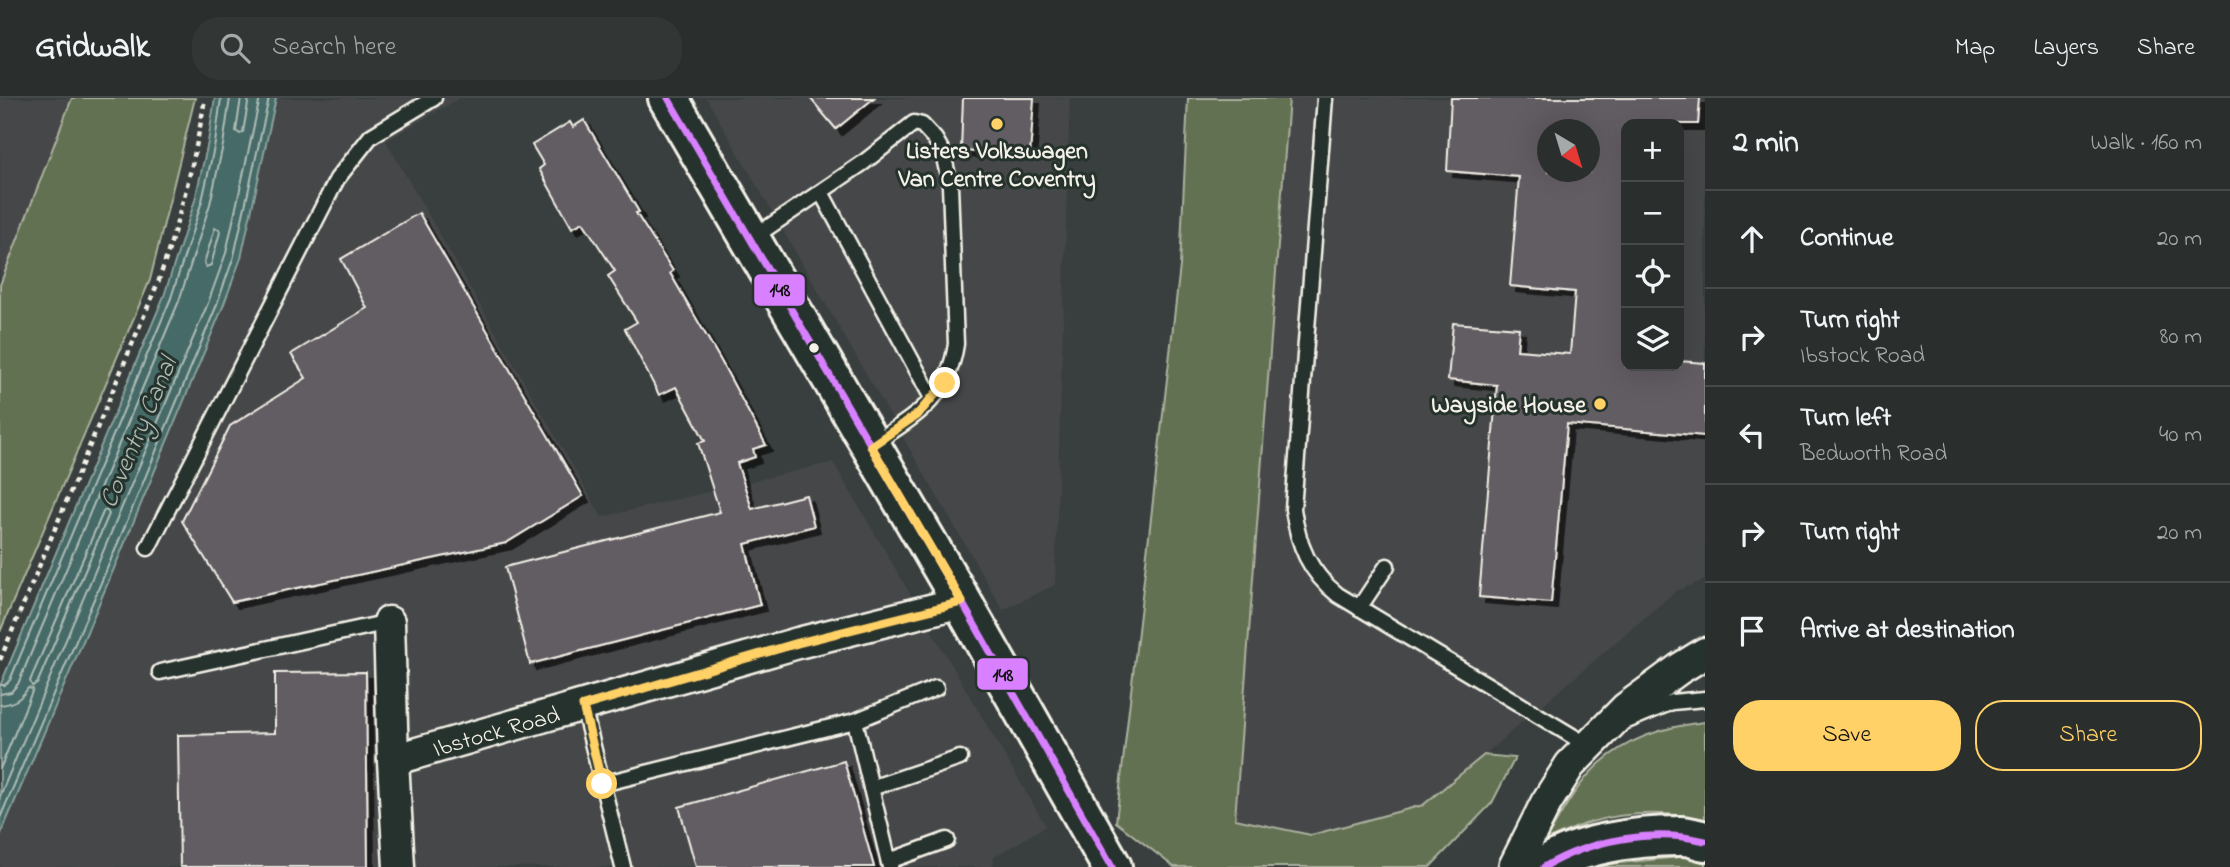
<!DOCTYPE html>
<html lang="en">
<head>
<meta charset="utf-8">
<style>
  body { margin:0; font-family:"Indie Flower",sans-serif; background:#323736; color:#f1f3f6 }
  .controls { position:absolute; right:21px; top:21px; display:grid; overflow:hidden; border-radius:14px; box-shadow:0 7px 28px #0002 }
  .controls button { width:63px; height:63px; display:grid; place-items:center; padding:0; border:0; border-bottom:2px solid #464a4a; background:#2a2f2e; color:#f1f3f6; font:35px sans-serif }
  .compass { position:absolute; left:1537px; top:21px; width:63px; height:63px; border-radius:50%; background:#2a2f2e; box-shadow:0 7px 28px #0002; rotate:142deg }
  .stop { position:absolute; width:21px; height:21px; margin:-16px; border:5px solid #ffd166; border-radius:50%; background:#fff }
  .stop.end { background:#ffd166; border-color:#fff; box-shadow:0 2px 7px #0008 }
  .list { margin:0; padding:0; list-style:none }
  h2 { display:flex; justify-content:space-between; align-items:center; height:91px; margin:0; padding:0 28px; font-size:30px }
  h2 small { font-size:23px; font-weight:400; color:#a5a9aa }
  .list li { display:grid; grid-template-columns:46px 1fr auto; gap:21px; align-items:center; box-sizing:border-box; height:98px; padding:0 28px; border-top:2px solid #464a4a }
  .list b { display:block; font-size:26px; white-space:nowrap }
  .list p { margin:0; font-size:23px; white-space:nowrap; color:#a5a9aa }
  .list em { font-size:23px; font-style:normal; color:#a5a9aa }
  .actions { display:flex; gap:14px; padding:21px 28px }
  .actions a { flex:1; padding:16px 0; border:2px solid #ffd166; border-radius:28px; text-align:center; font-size:24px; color:#ffd166 }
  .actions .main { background:#ffd166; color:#111 }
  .icon { flex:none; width:38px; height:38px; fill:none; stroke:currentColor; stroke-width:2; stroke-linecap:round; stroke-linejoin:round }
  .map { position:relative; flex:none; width:1705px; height:769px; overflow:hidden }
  header { display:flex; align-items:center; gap:42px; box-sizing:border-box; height:98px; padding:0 35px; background:#2a2f2e; border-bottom:2px solid #464a4a }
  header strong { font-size:33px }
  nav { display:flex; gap:38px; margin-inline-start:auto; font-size:24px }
  .search { width:490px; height:63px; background:#323736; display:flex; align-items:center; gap:18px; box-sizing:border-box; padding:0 24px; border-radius:28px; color:#a5a9aa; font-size:26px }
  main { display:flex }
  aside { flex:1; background:#2a2f2e }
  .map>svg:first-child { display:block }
</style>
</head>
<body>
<header>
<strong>Gridwalk</strong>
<div class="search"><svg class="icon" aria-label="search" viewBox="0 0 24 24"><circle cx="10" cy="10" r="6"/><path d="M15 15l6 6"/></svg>Search here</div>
<nav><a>Map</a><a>Layers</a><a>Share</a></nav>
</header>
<main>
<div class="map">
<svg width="1705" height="769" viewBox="0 0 1705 769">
  <defs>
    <filter id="shadow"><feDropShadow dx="6" dy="6" stdDeviation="0" flood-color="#0009"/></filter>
  </defs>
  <rect width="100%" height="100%" fill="#383f3e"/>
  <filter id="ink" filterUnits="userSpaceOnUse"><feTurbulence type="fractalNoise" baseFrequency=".0143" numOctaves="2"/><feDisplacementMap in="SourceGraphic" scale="14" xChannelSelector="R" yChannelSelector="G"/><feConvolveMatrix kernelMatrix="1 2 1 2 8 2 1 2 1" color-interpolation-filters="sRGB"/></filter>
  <g filter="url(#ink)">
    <!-- built -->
    <g fill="#454749" fill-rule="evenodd">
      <path d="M 0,0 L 72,0 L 0,187 Z"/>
      <path d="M 276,0 L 460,0 L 386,43 L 602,419 L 833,364 L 1046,728 L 994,759 L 993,769 L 0,769 L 0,738 L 121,454 L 222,211 L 241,160 Z"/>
      <path d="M 706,0 L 1070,0 L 1055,487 L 1003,512 Z"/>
      <path d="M 1289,0 L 1705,0 L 1705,482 L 1676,493 L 1484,657 L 1423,707 L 1311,737 L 1235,721 ZM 1626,26 L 1679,26 L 1679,268 L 1626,268 ZM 1548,32 L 1590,32 L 1590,74 L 1548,74 Z"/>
    </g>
    <!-- green -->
    <g fill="#637153" stroke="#acb19e" stroke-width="2">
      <path d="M 72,0 L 195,0 L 150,182 L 0,534 L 0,187 Z"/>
      <path d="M 1188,0 L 1289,0 L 1235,721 L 1311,737 L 1423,707 L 1484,657 L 1515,660 L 1492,705 L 1430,769 L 1174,769 L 1116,724 L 1180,168 Z"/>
      <path d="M 1705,624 L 1705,721 C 1668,714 1628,713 1591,724 C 1576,729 1561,736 1546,742 C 1561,716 1576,687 1599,666 C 1628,640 1667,628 1705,624 Z"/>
      <path d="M 1690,758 L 1705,765 L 1705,769 L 1601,769 L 1609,766 Z"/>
    </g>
    <!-- water -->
    <path fill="#446a67" stroke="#8aa09b" stroke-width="2" d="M 215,0 L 276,0 L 241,160 L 222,211 L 121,454 L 0,738 L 0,588 L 164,198 L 195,102 L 208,44 Z"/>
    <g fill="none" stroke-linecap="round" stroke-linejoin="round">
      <!-- shore -->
      <g stroke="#aebbb4" stroke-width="2">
        <path d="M 241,0 L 236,33 L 240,36 L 243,34 L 249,0"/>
        <path d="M 215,130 L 219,131 L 220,134 L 211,167 L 206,169 L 204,165 Z"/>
        <path d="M 104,412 L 107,413 L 109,416 L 37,586 L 32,588 L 30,583 Z"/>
        <path d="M 0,587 L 5,587 L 10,582 L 171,200 L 202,103 L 215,45 L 221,0"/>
        <path d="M 0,596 L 11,594 L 18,586 L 179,203 L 210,106 L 223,47 L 230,0"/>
        <path d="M 0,607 C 13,606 21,601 28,590 L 33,591 L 0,671"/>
        <path d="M 0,698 L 208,205 L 226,155 L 260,0"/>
        <path d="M 0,720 L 115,452 L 216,209 L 234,158 L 269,0"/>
      </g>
    </g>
    <!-- building -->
    <g fill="#625b64" stroke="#f4f1e8" stroke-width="2" fill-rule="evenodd" filter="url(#shadow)">
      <path d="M 810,0 L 874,0 L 836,31 Z"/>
      <path d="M 963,0 L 1034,0 L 1030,57 L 961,53 Z"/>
      <path d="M 1451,0 L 1700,0 L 1698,26 L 1626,26 L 1626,268 L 1679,268 L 1679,263 L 1705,265 L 1705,338 L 1567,326 L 1551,505 L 1479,499 L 1497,287 L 1448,282 L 1453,225 L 1519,230 L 1517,252 L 1570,256 L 1575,194 L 1510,188 L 1519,79 L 1447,73 ZM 1548,32 L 1590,32 L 1590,74 L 1548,74 Z"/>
      <path d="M 584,22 L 639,114 L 636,115 L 673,173 L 670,175 L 721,263 L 766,347 L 753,351 L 755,359 L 737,365 L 752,411 L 806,397 L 814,428 L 745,446 L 760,507 L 530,566 L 505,469 L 720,414 L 698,345 L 705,343 L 676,289 L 659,297 L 625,231 L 637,224 L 608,178 L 615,173 L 583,124 L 572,130 L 539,71 L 544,67 L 532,47 L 570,24 L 573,29 Z"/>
      <path d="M 419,115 L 583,398 L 506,445 L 232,504 L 182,423 L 230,328 L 306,280 L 291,256 L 367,210 L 341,161 Z"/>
      <path d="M 366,574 L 368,769 L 180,769 L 178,637 L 275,635 L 275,575 Z"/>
      <path d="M 844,663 L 874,769 L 696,769 L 679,709 Z"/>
    </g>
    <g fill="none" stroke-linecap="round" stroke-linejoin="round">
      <!-- service casing -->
      <g stroke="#f4f1e8" stroke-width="19">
        <g id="service">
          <path d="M 1325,0 L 1293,411 C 1298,447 1309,474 1338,497 L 1589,648 L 1592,646"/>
          <path d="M 821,94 L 932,300"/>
          <path d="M 751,141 L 863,65 L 914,25 L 922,27 L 935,41 L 943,55 L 950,87 L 956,246 C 948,301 916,317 873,346"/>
          <path d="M 148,450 L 337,81 L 371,38 L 434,0"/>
          <path d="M 1359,510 L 1387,468"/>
          <path d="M 160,574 L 389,524"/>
          <path d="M 583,608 L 623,769"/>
          <path d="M 855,623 L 936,590"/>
          <path d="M 1627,623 L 1672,604 L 1705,601"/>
          <path d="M 602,686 L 855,623 L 890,769"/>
          <path d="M 871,690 L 960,660"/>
          <path d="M 889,763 L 947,742"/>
        </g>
      </g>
      <!-- minor casing -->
      <g stroke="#f4f1e8" stroke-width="35">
        <g id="minor">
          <path d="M 389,524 L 393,662 L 399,769"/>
          <path d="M 393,662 L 798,545 L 962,504"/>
          <path d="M 1514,769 L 1546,705 L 1570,667 L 1626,610 L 1679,571 L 1705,555"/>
        </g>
      </g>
      <!-- secondary casing -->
      <g stroke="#f4f1e8" stroke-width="44">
        <g id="secondary">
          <path d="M 668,0 L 962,504 L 1112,769"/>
          <path d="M 1544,769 C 1576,746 1638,738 1678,738 C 1687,737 1696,741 1705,743"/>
        </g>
      </g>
      <!-- path -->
      <path stroke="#f4f1e8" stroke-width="4.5" stroke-dasharray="5 5" stroke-linecap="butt" d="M 0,562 L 159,182 C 179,122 195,63 205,0"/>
      <!-- service -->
      <use href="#service" stroke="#26332d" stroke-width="14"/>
      <!-- minor -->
      <use href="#minor" stroke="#26332d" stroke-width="30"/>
      <!-- secondary -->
      <use href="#secondary" stroke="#26332d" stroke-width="38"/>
      <!-- bus-1 casing -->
      <g stroke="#26332d" stroke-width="12">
        <g id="bus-1">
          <path d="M 668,0 L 962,504 L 1112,769"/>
          <path d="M 1544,769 C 1589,742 1654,730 1705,743"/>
        </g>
      </g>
      <!-- bus-1 -->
      <use href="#bus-1" stroke="#d880ff" stroke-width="7"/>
    </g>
  </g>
  <g fill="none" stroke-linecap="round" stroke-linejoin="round" filter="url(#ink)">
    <!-- route -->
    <path stroke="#ffd166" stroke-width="9" d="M 602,686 L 583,608 L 798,545 L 962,504 L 871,348 L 918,316 L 945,285"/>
  </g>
  <!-- markers -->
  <g fill="#ffd166" stroke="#26332d" stroke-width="2.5">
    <circle cx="997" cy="26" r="7"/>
    <circle cx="1600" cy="306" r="7"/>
  </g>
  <circle fill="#f4f1e8" stroke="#26332d" stroke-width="2.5" cx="814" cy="250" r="6"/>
  <g text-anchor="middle" stroke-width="6" stroke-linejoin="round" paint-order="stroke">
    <!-- poi labels -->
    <g font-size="24" font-weight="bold" fill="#f4f1e8" stroke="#26332d">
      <text x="997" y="60">Listers Volkswagen<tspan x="997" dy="28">Van Centre Coventry</tspan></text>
      <text x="1586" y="314" text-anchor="end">Wayside House</text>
    </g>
    <!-- street labels -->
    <g font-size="24" fill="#f4f1e8" stroke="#26332d">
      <text transform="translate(496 633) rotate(-16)" y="8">Ibstock Road</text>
    </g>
    <!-- water labels -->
    <g font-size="26" font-style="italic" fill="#aebbb4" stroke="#26332d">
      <text transform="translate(137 334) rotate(-67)" y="9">Coventry Canal</text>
    </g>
  </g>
  <g stroke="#26332d" stroke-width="2.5">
    <rect x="753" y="175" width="53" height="34" rx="7" fill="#d880ff"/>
    <rect x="976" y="559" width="53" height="34" rx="7" fill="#d880ff"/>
  </g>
  <g font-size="19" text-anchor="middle" font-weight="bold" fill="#111">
    <text x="780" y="198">148</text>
    <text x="1003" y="583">148</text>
  </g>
</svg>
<div class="controls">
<button>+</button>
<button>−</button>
<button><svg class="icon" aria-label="locate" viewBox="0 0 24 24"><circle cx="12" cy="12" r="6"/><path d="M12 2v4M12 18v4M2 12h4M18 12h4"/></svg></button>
<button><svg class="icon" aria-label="layers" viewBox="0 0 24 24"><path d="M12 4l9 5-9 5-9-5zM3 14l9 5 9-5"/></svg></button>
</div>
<svg class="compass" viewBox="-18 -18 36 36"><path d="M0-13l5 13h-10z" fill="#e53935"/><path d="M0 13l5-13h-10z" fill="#a5a9aa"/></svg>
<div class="stop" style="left:602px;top:686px"></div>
<div class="stop end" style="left:945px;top:285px"></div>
</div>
<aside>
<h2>2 min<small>Walk · 160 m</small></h2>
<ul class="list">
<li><svg class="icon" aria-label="ahead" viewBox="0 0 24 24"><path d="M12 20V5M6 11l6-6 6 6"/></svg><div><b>Continue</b></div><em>20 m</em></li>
<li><svg class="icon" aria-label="right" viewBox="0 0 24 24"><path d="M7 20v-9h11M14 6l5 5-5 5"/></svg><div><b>Turn right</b><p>Ibstock Road</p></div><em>80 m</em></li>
<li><svg class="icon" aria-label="left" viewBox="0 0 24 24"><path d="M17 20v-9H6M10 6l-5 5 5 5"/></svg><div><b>Turn left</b><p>Bedworth Road</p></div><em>40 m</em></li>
<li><svg class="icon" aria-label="right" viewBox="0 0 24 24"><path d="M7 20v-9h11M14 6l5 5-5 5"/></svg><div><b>Turn right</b></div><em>20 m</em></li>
<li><svg class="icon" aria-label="arrive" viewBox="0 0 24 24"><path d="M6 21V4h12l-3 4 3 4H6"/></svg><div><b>Arrive at destination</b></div></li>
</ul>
<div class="actions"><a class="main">Save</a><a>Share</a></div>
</aside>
</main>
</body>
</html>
